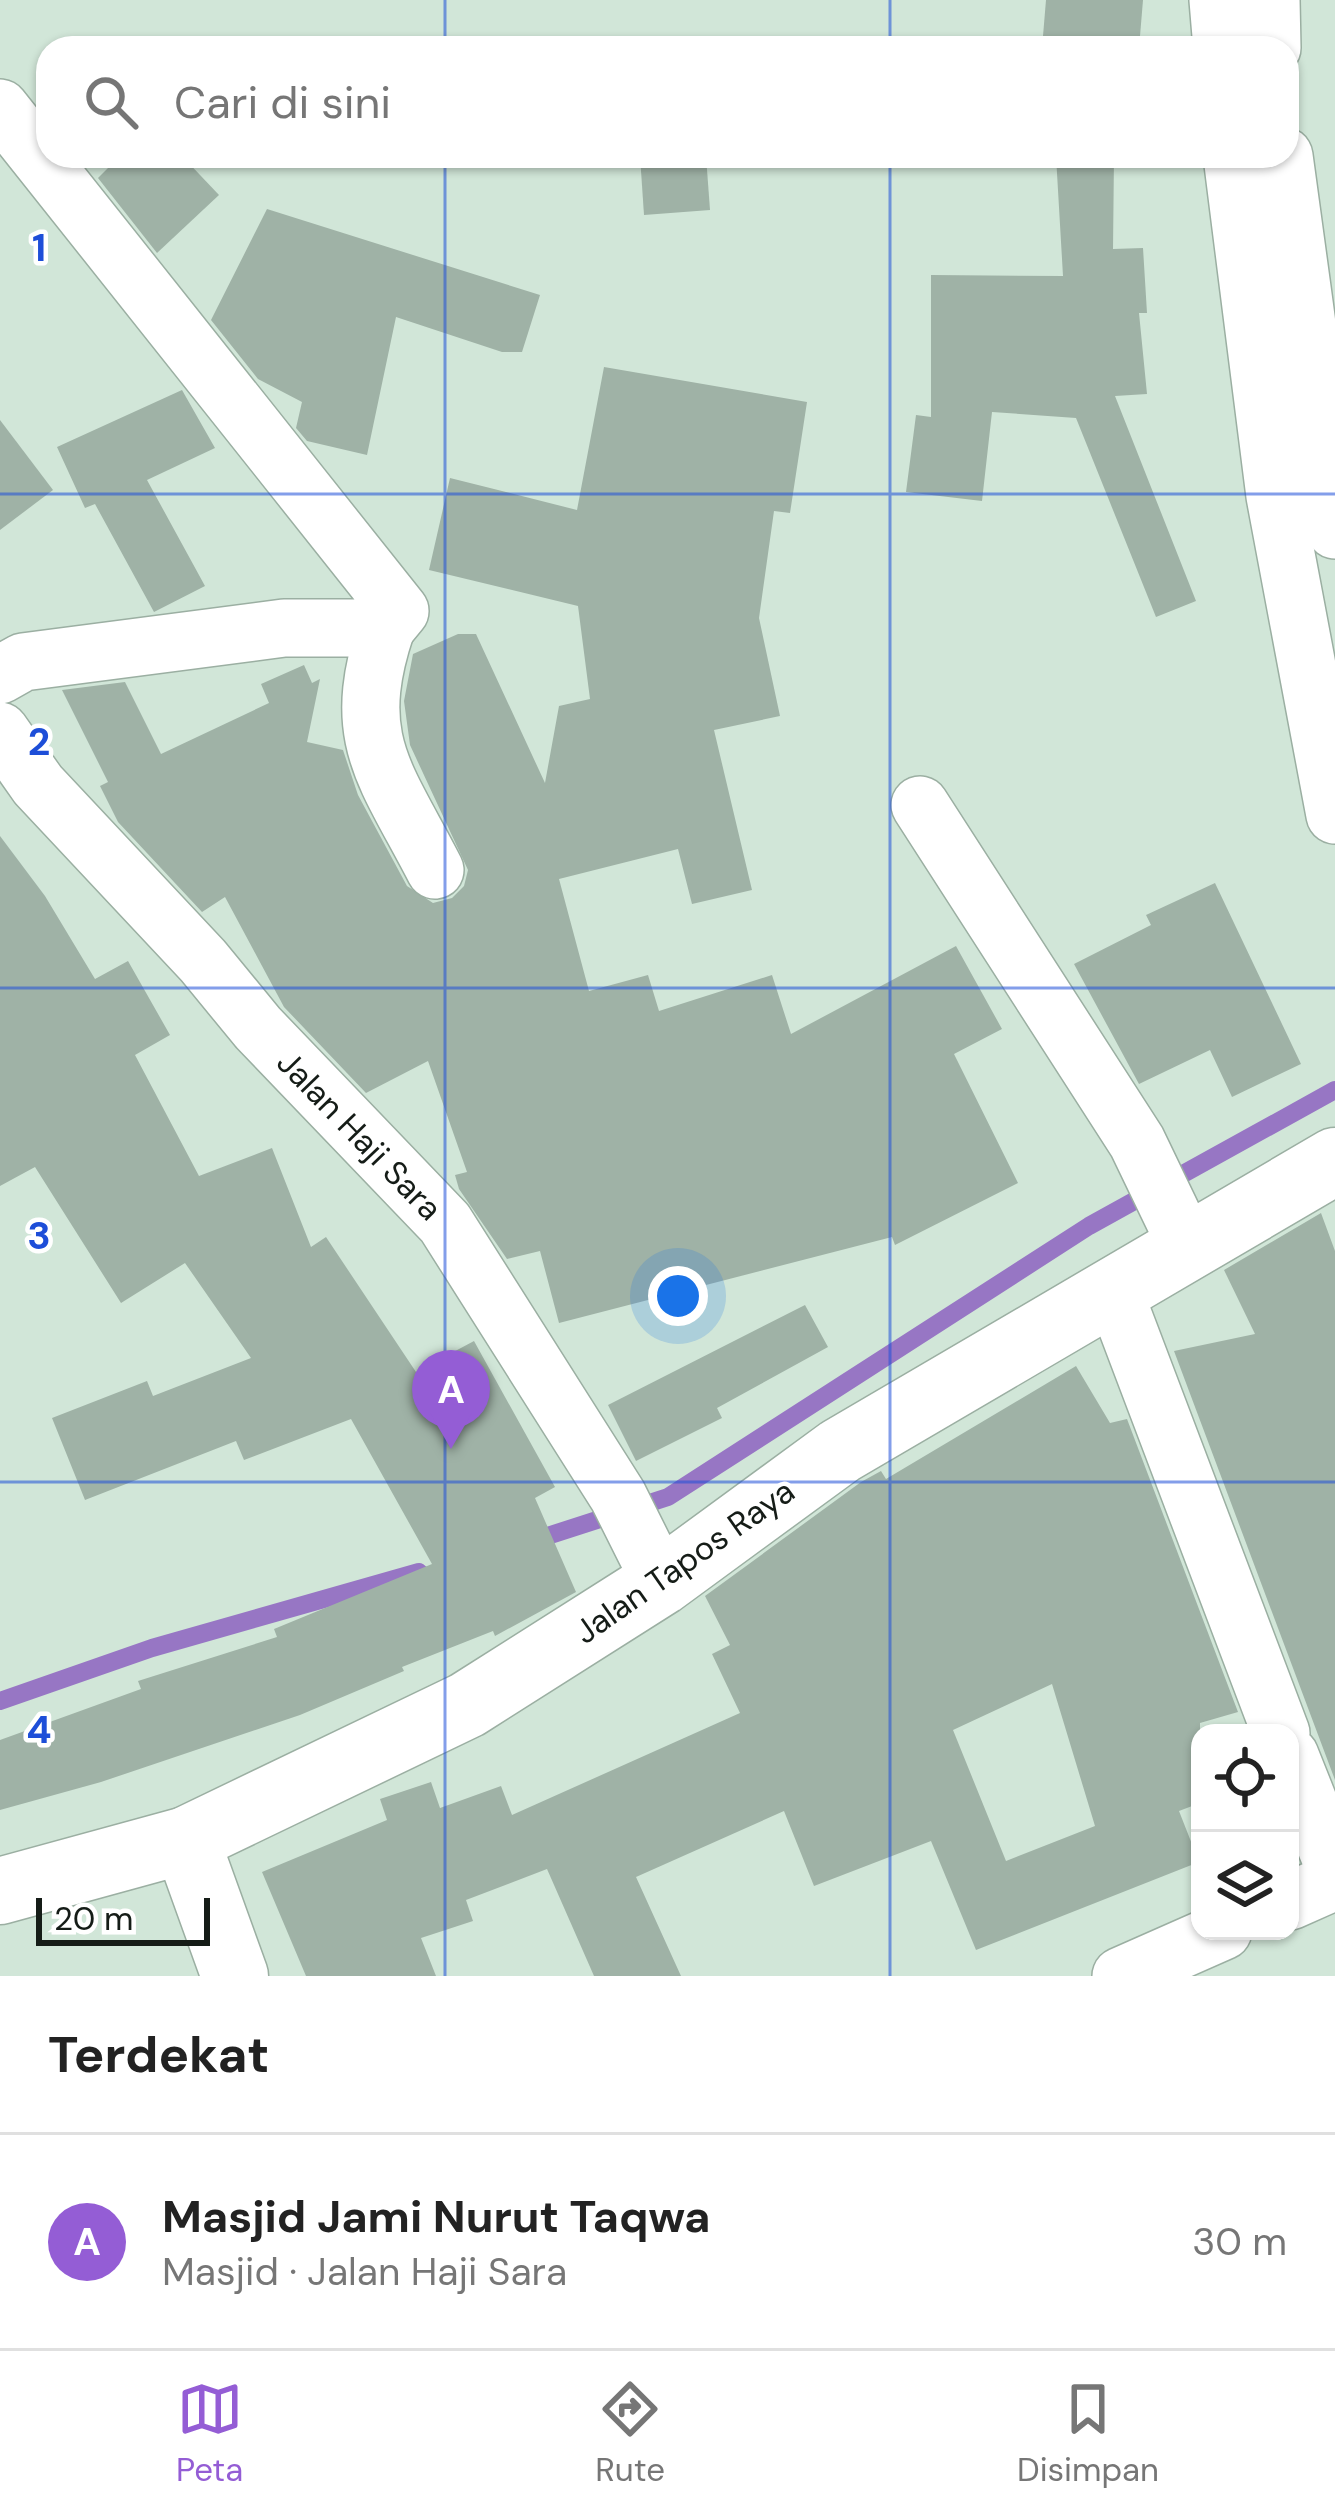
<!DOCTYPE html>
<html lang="id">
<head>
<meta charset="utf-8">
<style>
  body { margin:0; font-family:"DM Sans",sans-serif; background:#f6f6f6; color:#222 }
  .controls { position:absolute; right:36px; bottom:36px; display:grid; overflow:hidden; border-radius:24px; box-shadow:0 3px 9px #0004 }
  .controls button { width:108px; height:108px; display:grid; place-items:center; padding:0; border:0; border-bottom:3px solid #e0e0e0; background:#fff; color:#222; font:60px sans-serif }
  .scale { position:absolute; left:36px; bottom:30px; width:174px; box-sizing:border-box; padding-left:12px; border:6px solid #151c17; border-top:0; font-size:33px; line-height:42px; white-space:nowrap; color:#151c17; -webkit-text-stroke:9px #fff; paint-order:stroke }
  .you { position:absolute; left:678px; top:1296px; width:42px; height:42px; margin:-30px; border:9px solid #fff; border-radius:50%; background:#1a73e8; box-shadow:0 0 0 18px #1a73e833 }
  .badge { display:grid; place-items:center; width:78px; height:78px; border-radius:50%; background:#945dd5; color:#fff; font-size:39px; font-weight:700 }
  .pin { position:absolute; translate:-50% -99px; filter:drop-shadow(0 3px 6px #0008) }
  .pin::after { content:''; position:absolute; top:63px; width:42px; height:36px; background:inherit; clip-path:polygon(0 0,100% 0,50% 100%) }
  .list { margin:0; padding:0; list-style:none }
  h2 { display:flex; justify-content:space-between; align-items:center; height:156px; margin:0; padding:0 48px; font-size:51px }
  h2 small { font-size:39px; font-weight:400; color:#767676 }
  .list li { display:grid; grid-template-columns:78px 1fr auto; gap:36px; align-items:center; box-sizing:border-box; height:216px; padding:0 48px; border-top:3px solid #e0e0e0 }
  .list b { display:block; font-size:45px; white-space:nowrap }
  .list p { margin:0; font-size:39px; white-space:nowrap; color:#767676 }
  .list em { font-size:39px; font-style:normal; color:#767676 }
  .icon { flex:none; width:66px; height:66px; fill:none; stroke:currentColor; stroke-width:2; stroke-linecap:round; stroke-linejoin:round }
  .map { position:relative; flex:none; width:1335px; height:1976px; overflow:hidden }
  .search { position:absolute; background:#fff; box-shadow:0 3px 9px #0004; left:36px; right:36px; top:36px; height:132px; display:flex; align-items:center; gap:30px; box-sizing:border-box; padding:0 42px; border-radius:36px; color:#767676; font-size:45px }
  .sheet { height:372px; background:#fff }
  nav { display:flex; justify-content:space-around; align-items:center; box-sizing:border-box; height:168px; border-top:3px solid #e0e0e0; background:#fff; font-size:33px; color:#767676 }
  nav a { display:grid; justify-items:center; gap:6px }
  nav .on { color:#945dd5 }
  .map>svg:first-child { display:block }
</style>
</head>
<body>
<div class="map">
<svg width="1335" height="1976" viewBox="0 0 1335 1976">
  <rect width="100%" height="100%" fill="#d1e6d8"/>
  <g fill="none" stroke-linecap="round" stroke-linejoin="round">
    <!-- stream -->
    <g stroke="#9776c4" stroke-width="18">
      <path d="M 532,1541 L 668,1497 L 1089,1226 L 1335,1090"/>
      <path d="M 0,1701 L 152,1648 L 419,1572"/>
    </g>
  </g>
  <!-- building -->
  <g fill="#9fb2a6" fill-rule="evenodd">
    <path d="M 1046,0 L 1143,0 L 1139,48 L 1042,48 Z"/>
    <path d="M 120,156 L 182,156 L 219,195 L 157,253 L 98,178 Z"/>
    <path d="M 640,156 L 706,156 L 710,210 L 644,215 Z"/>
    <path d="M 1056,156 L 1114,156 L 1113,249 L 1143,248 L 1147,313 L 1139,313 L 1147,394 L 1115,396 L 1196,601 L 1156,617 L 1076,418 L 992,412 L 982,501 L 906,492 L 916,415 L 931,417 L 931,275 L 1063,276 Z"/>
    <path d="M 267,209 L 540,295 L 522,352 L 502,352 L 396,317 L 367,455 L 307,441 L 296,428 L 302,402 L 258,379 L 211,320 Z"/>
    <path d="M 604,367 L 807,402 L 790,513 L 774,511 L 759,618 L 780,716 L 714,730 L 752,890 L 692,904 L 678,849 L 559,879 L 589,991 L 648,975 L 659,1011 L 772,975 L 791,1034 L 956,946 L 1002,1029 L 954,1054 L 1018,1183 L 895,1245 L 892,1237 L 559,1323 L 540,1251 L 507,1259 L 459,1189 L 455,1175 L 467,1172 L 428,1061 L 366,1093 L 284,1007 L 225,897 L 202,912 L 118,822 L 100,786 L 108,782 L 62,690 L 125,682 L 161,754 L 269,703 L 261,684 L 304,665 L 312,683 L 320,679 L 307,742 L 343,750 L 358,795 L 407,886 L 433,903 L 452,898 L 464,886 L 468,870 L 410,745 L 404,701 L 413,654 L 458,634 L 476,634 L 545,783 L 559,706 L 590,699 L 578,606 L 429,570 L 450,478 L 577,510 Z"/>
    <path d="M 182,390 L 215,448 L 147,480 L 205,586 L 154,612 L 95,504 L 85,508 L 57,447 Z"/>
    <path d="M 0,420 L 53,490 L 0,530 Z"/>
    <path d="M 0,836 L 45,896 L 95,979 L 128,961 L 170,1035 L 135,1055 L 199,1176 L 272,1148 L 311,1247 L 326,1237 L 416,1372 L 474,1341 L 555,1487 L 535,1498 L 576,1592 L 495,1636 L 493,1631 L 402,1667 L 404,1671 L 300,1715 L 101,1782 L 0,1810 L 0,1740 L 141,1689 L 138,1681 L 277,1637 L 274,1629 L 432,1564 L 351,1419 L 244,1460 L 236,1441 L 85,1500 L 52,1418 L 147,1381 L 153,1396 L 251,1358 L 185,1263 L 121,1303 L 35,1167 L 0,1186 Z"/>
    <path d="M 1215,883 L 1301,1064 L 1232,1097 L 1210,1050 L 1139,1084 L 1074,964 L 1151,925 L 1146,915 Z"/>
    <path d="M 1321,1213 L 1335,1251 L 1335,1780 L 1174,1351 L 1255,1334 L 1224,1270 Z"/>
    <path d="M 805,1305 L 828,1347 L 717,1408 L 722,1418 L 636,1461 L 608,1405 Z"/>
    <path d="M 1076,1366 L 1110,1423 L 1127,1419 L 1238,1712 L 1200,1723 L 1200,1803 L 1179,1811 L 1199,1862 L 976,1950 L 931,1841 L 814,1886 L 784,1811 L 636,1877 L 681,1976 L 594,1976 L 547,1869 L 466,1900 L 473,1921 L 421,1938 L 436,1976 L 306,1976 L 262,1872 L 387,1820 L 380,1799 L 431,1782 L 440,1808 L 501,1786 L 512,1815 L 740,1713 L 712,1654 L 730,1645 L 705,1596 L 861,1482 L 881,1471 L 886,1479 ZM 1052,1684 L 1095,1826 L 1006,1861 L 953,1730 Z"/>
  </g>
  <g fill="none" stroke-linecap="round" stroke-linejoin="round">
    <!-- street casing -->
    <g stroke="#9bafa2" stroke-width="60">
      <g id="street">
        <path d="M 1218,0 L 1222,48"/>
        <path d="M 1271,0 L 1272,48"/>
        <path d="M 0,108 L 400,611 L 386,628 L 284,628 L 23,662 L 0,675"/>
        <path d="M 1232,156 L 1275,496 L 1335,815"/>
        <path d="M 1284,156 L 1335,530"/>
        <path d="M 386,628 C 349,739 385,773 435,870"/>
        <path d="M 0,731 L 38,785 L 203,961 L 258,1028 L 445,1223 L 618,1496 L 661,1582"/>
        <path d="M 920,805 L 1137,1142 L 1187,1246"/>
        <path d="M 1114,1292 L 1281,1733"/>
        <path d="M 1290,1756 L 1335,1869"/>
        <path d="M 1290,1901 L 1335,1881"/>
        <path d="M 1121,1976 L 1223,1931"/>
      </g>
    </g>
    <!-- secondary casing -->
    <g stroke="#9bafa2" stroke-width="69">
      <g id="secondary">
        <path d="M 186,1840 L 235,1976"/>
        <path d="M 0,1891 L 186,1840 L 467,1705 L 661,1582 L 840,1451 L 1335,1161"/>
      </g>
    </g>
    <!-- street -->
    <use href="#street" stroke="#fff" stroke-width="57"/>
    <!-- secondary -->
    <use href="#secondary" stroke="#fff" stroke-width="66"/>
  </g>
  <!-- grid -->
  <path fill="none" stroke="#1d4ed8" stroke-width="3" stroke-opacity="0.55" d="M 445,0 L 445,48M 890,0 L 890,48M 445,156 L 445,1976M 890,156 L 890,1976M 0,494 L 1335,494M 0,988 L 1335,988M 0,1482 L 1335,1482"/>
  <g text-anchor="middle" stroke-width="9" stroke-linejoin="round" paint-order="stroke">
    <!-- street labels -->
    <g font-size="33" fill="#151c17" stroke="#fff">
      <text transform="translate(360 1135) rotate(46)" y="12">Jalan Haji Sara</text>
      <text transform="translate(684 1561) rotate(-35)" y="12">Jalan Tapos Raya</text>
    </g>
  </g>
  <g font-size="39" text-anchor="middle" font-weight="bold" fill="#1d4ed8" stroke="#fff" stroke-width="9" stroke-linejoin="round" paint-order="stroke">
    <text x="39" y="261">1</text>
    <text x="39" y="755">2</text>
    <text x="39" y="1249">3</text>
    <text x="39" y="1743">4</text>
  </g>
</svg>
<div class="controls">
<button><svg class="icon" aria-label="locate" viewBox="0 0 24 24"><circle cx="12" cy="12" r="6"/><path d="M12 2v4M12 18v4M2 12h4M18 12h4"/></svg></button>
<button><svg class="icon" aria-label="layers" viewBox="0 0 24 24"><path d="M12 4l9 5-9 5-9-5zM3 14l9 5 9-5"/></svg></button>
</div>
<div class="scale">20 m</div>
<div class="you"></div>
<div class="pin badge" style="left:451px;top:1449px">A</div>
<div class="search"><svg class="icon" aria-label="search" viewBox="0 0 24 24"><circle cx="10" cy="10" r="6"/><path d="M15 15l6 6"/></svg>Cari di sini</div>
</div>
<section class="sheet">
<h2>Terdekat<small></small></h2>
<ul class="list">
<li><span class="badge">A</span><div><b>Masjid Jami Nurut Taqwa</b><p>Masjid · Jalan Haji Sara</p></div><em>30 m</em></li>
</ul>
</section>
<nav>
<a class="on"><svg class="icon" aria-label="map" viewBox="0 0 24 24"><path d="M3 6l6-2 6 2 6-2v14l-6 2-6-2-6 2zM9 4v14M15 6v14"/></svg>Peta</a>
<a><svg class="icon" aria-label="directions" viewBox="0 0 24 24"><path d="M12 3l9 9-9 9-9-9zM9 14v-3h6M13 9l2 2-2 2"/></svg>Rute</a>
<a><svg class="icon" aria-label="saved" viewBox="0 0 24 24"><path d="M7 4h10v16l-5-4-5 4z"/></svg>Disimpan</a>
</nav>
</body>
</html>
